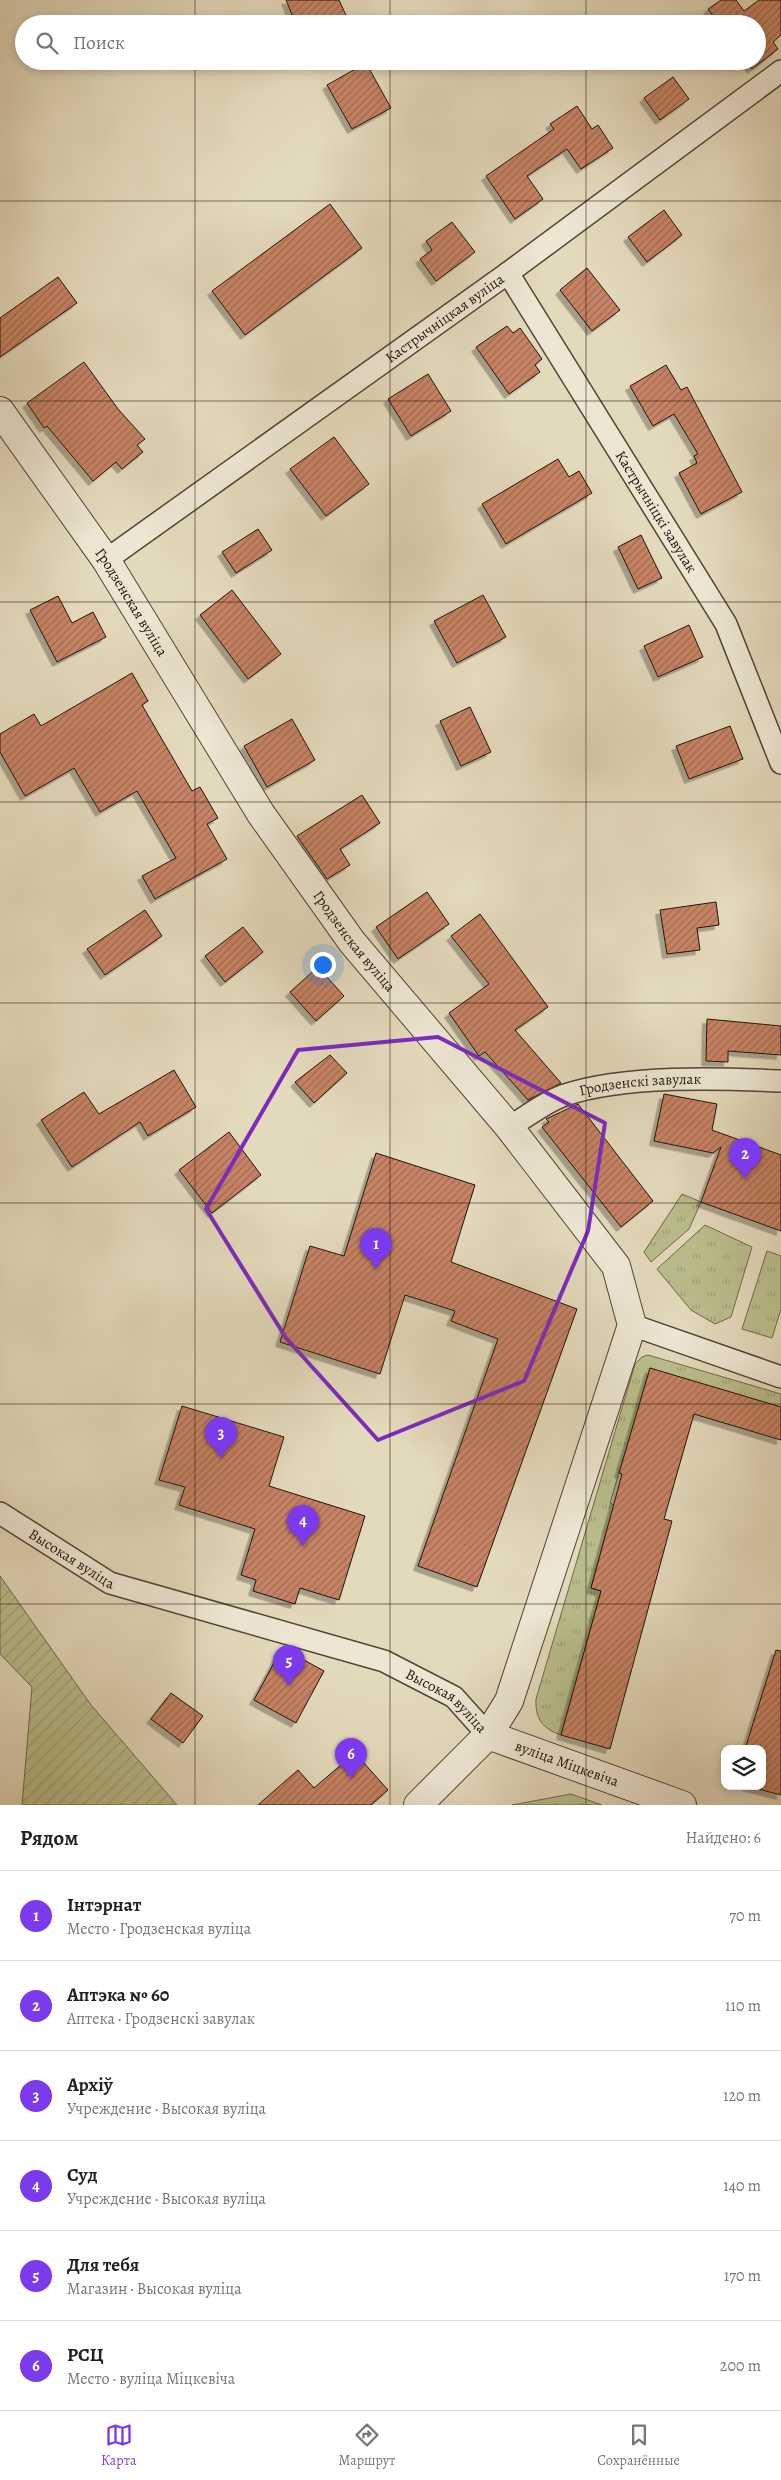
<!DOCTYPE html>
<html lang="ru">
<head>
<meta charset="utf-8">
<style>
  body { margin:0; font-family:Alegreya,serif; background:#f6f6f6; color:#222 }
  .controls { position:absolute; right:15px; bottom:15px; display:grid; overflow:hidden; border-radius:10px; box-shadow:0 2px 8px #0003 }
  .controls button { width:45px; height:45px; display:grid; place-items:center; padding:0; border:0; border-bottom:1px solid #e0e0e0; background:#fff; color:#222; font:25px sans-serif }
  .you { position:absolute; left:322px; top:964px; width:18px; height:18px; margin:-12px; border:4px solid #fff; border-radius:50%; background:#1a73e8; box-shadow:0 0 0 8px #1a73e833 }
  .badge { display:grid; place-items:center; width:32px; height:32px; border-radius:50%; background:#7c3aed; color:#fff; font-size:16px; font-weight:700 }
  .pin { position:absolute; translate:-50% -41px; filter:drop-shadow(0 1px 2px #0008) }
  .pin::after { content:''; position:absolute; top:26px; width:18px; height:15px; background:inherit; clip-path:polygon(0 0,100% 0,50% 100%) }
  .list { margin:0; padding:0; list-style:none }
  h2 { display:flex; justify-content:space-between; align-items:center; height:65px; margin:0; padding:0 20px; font-size:21px }
  h2 small { font-size:16px; font-weight:400; color:#767676 }
  .list li { display:grid; grid-template-columns:32px 1fr auto; gap:15px; align-items:center; box-sizing:border-box; height:90px; padding:0 20px; border-top:1px solid #e0e0e0 }
  .list b { display:block; font-size:19px; white-space:nowrap }
  .list p { margin:0; font-size:16px; white-space:nowrap; color:#767676 }
  .list em { font-size:16px; font-style:normal; color:#767676 }
  .icon { flex:none; width:28px; height:28px; fill:none; stroke:currentColor; stroke-width:2; stroke-linecap:round; stroke-linejoin:round }
  .map { position:relative; flex:none; width:781px; height:1805px; overflow:hidden }
  .search { position:absolute; background:#fff; box-shadow:0 2px 8px #0003; left:15px; right:15px; top:15px; height:55px; display:flex; align-items:center; gap:12px; box-sizing:border-box; padding:0 18px; border-radius:28px; color:#767676; font-size:19px }
  .sheet { height:605px; background:#fff }
  nav { display:flex; justify-content:space-around; align-items:center; box-sizing:border-box; height:70px; border-top:1px solid #e0e0e0; background:#fff; font-size:14px; color:#767676 }
  nav a { display:grid; justify-items:center; gap:2px }
  nav .on { color:#7c3aed }
  .map>svg:first-child { display:block }
</style>
</head>
<body>
<div class="map">
<svg width="781" height="1805" viewBox="0 0 781 1805">
  <defs>
    <pattern id="grass-tufts" width="24" height="20" patternUnits="userSpaceOnUse" patternTransform="scale(1.25)"><rect width="24" height="20" fill="#babe8c"/><path d="M3 7l-1-3M5 7V3M7 7l1-3M15 17l-1-3M17 17v-4M19 17l1-3" fill="none" stroke="#a0a277"/></pattern>
    <pattern id="forest-crowns" width="20" height="18" patternUnits="userSpaceOnUse" patternTransform="scale(1.25)"><rect width="20" height="18" fill="#babe8c"/><path d="M2 6a3 3 0 1 1 6 0M12 15a3 3 0 1 1 6 0" fill="none" stroke="#a0a277"/></pattern>
    <pattern id="garden-furrows" width="10" height="10" patternUnits="userSpaceOnUse" patternTransform="scale(1.25)"><rect width="10" height="10" fill="#babe8c"/><path d="M-1 1l2-2M0 10L10 0M9 11l2-2" fill="none" stroke="#a0a277"/></pattern>
    <pattern id="building-hatch" width="6" height="6" patternUnits="userSpaceOnUse" patternTransform="scale(1.25)"><rect width="6" height="6" fill="#c78365"/><path d="M-1 1l2-2M0 6l6-6M5 7l2-2" fill="none" stroke="#a16a51"/></pattern>
    <filter id="shadow"><feDropShadow dx="-4.5" dy="4.5" stdDeviation="0" flood-color="#0004"/></filter>
  </defs>
  <rect width="100%" height="100%" fill="#e3d9bb"/>
  <filter id="stains"><feTurbulence type="fractalNoise" baseFrequency=".004" numOctaves="4"/><feColorMatrix values="0 0 0 0 .2 0 0 0 0 .09 0 0 0 0 .02 0 0 0 .5 -.17"/></filter>
  <radialGradient id="worn" r=".72"><stop offset=".6" stop-color="#630" stop-opacity="0"/><stop offset="1" stop-color="#630" stop-opacity=".3"/></radialGradient>
  <!-- grass -->
  <g fill="url(#grass-tufts)" stroke="#6e694a">
    <path d="M 682,1194 L 701,1202 L 689,1229 L 651,1262 L 644,1252 Z"/>
    <path d="M 705,1225 L 752,1247 L 731,1317 L 715,1324 L 691,1310 L 657,1269 Z"/>
    <path d="M 767,1251 L 781,1256 L 781,1309 L 772,1338 L 742,1329 Z"/>
    <path d="M 648,1355 L 781,1394 L 781,1407 L 650,1369 L 610,1503 L 614,1505 L 591,1588 L 601,1591 L 561,1735 C 543,1729 535,1719 536,1699 L 635,1364 L 642,1357 Z"/>
  </g>
  <!-- forest -->
  <path fill="url(#forest-crowns)" stroke="#6e694a" d="M 571,1794 L 602,1805 L 512,1805 Z"/>
  <!-- garden -->
  <path fill="url(#garden-furrows)" stroke="#6e694a" d="M 0,1576 L 91,1705 L 177,1805 L 22,1805 L 32,1687 L 0,1654 Z"/>
  <!-- building -->
  <g fill="url(#building-hatch)" stroke="#211407" filter="url(#shadow)">
    <path d="M 286,0 L 339,0 L 350,24 L 296,24 Z"/>
    <path d="M 721,0 L 736,0 L 744,11 L 759,0 L 781,0 L 781,35 L 773,42 L 778,49 L 752,69 L 746,61 L 757,61 L 757,24 L 719,24 L 708,9 Z"/>
    <path d="M 366,63 L 391,108 L 352,129 L 327,85 Z"/>
    <path d="M 673,77 L 689,99 L 660,120 L 644,98 Z"/>
    <path d="M 577,106 L 592,129 L 598,125 L 613,148 L 581,169 L 567,149 L 527,176 L 543,199 L 515,219 L 486,176 L 554,129 L 550,124 Z"/>
    <path d="M 330,204 L 362,248 L 245,335 L 212,291 Z"/>
    <path d="M 664,210 L 682,235 L 647,262 L 628,237 Z"/>
    <path d="M 452,222 L 475,252 L 436,281 L 420,259 L 432,250 L 426,241 Z"/>
    <path d="M 587,268 L 620,310 L 592,331 L 560,290 Z"/>
    <path d="M 58,277 L 77,303 L 0,357 L 0,318 Z"/>
    <path d="M 507,326 L 513,333 L 520,328 L 542,359 L 535,365 L 540,372 L 509,394 L 476,347 Z"/>
    <path d="M 84,362 L 118,409 L 145,439 L 137,445 L 143,452 L 122,469 L 116,462 L 93,481 L 47,426 L 44,428 L 27,403 Z"/>
    <path d="M 666,365 L 681,390 L 687,387 L 742,492 L 701,514 L 679,473 L 697,463 L 694,456 L 698,454 L 674,414 L 653,426 L 630,386 Z"/>
    <path d="M 428,374 L 451,411 L 411,436 L 388,399 Z"/>
    <path d="M 334,437 L 369,484 L 326,516 L 290,469 Z"/>
    <path d="M 558,459 L 569,477 L 579,471 L 592,493 L 506,544 L 482,504 Z"/>
    <path d="M 258,529 L 272,550 L 236,573 L 222,552 Z"/>
    <path d="M 641,535 L 662,578 L 638,589 L 618,547 Z"/>
    <path d="M 232,590 L 281,654 L 248,679 L 200,615 Z"/>
    <path d="M 483,595 L 506,637 L 457,663 L 434,621 Z"/>
    <path d="M 58,596 L 72,623 L 93,612 L 106,637 L 57,662 L 30,610 Z"/>
    <path d="M 689,625 L 703,657 L 658,677 L 644,646 Z"/>
    <path d="M 132,673 L 148,701 L 142,705 L 192,791 L 200,787 L 218,818 L 207,824 L 227,859 L 155,899 L 142,876 L 176,858 L 137,791 L 100,812 L 74,768 L 25,796 L 0,752 L 0,734 L 34,714 L 41,726 Z"/>
    <path d="M 470,707 L 491,752 L 461,766 L 440,721 Z"/>
    <path d="M 292,719 L 315,760 L 267,787 L 244,746 Z"/>
    <path d="M 730,726 L 743,759 L 689,779 L 676,746 Z"/>
    <path d="M 362,795 L 380,823 L 340,849 L 350,865 L 327,879 L 297,836 Z"/>
    <path d="M 427,892 L 449,924 L 398,959 L 376,927 Z"/>
    <path d="M 716,902 L 719,925 L 697,928 L 700,950 L 667,954 L 660,910 Z"/>
    <path d="M 145,910 L 162,936 L 105,975 L 87,949 Z"/>
    <path d="M 480,914 L 548,1007 L 515,1030 L 561,1083 L 528,1100 L 485,1052 L 479,1056 L 449,1013 L 489,984 L 451,936 Z"/>
    <path d="M 243,927 L 263,952 L 225,982 L 205,956 Z"/>
    <path d="M 318,967 L 344,996 L 316,1021 L 290,992 Z"/>
    <path d="M 707,1019 L 781,1026 L 781,1055 L 728,1051 L 728,1062 L 706,1061 Z"/>
    <path d="M 330,1055 L 347,1073 L 314,1103 L 295,1082 Z"/>
    <path d="M 174,1070 L 196,1107 L 148,1136 L 140,1122 L 72,1167 L 41,1120 L 84,1092 L 99,1114 Z"/>
    <path d="M 664,1094 L 717,1104 L 712,1130 L 781,1155 L 781,1231 L 701,1202 L 721,1147 L 713,1153 L 654,1141 Z"/>
    <path d="M 578,1104 L 653,1201 L 621,1227 L 542,1127 L 549,1122 L 546,1119 Z"/>
    <path d="M 229,1132 L 261,1175 L 212,1213 L 179,1170 Z"/>
    <path d="M 376,1153 L 475,1185 L 451,1262 L 577,1309 L 477,1587 L 418,1566 L 498,1339 L 451,1321 L 455,1311 L 405,1295 L 380,1374 L 280,1342 L 310,1246 L 344,1256 Z"/>
    <path d="M 650,1368 L 781,1407 L 781,1440 L 694,1414 L 664,1519 L 672,1521 L 610,1749 L 561,1735 L 601,1591 L 591,1588 L 622,1474 L 619,1473 Z"/>
    <path d="M 182,1406 L 284,1437 L 269,1486 L 365,1516 L 339,1600 L 300,1588 L 295,1604 L 253,1591 L 256,1580 L 241,1575 L 255,1529 L 179,1505 L 185,1487 L 159,1480 Z"/>
    <path d="M 282,1648 L 324,1671 L 296,1723 L 254,1700 Z"/>
    <path d="M 776,1650 L 781,1651 L 781,1795 L 747,1786 L 762,1786 L 762,1749 L 745,1749 Z"/>
    <path d="M 171,1693 L 203,1716 L 183,1743 L 151,1719 Z"/>
    <path d="M 355,1753 L 388,1790 L 371,1805 L 258,1805 L 298,1770 L 314,1788 Z"/>
  </g>
  <g fill="none" stroke-linecap="round" stroke-linejoin="round">
    <!-- minor casing -->
    <g stroke="#524534" stroke-width="24">
      <g id="minor">
        <path id="s1" d="M 508,273 L 726,624 L 781,763"/>
        <path id="s2" d="M 106,560 L 508,273 L 781,71"/>
        <path id="s3" d="M 509,1127 C 527,1117 546,1101 565,1095 C 625,1075 718,1078 781,1081"/>
        <path d="M 632,1325 L 781,1377"/>
        <path id="s4" d="M 0,1513 L 110,1583 L 384,1661 L 454,1697 L 488,1735"/>
      </g>
    </g>
    <!-- tertiary casing -->
    <g stroke="#524534" stroke-width="30">
      <g id="tertiary">
        <path id="s5" d="M 0,411 L 106,560 L 261,814 L 352,942 L 509,1127 L 616,1266 L 632,1325 L 509,1701 L 488,1735 L 418,1805"/>
        <path id="s6" d="M 488,1735 L 682,1805"/>
      </g>
    </g>
    <!-- minor -->
    <use href="#minor" stroke="#ede6d3" stroke-width="21"/>
    <!-- tertiary -->
    <use href="#tertiary" stroke="#ede6d3" stroke-width="28"/>
  </g>
  <!-- marked area -->
  <path fill="none" stroke="#7b2cbf" stroke-width="4" stroke-linejoin="round" d="M 438,1037 L 605,1123 L 588,1231 L 524,1381 L 378,1440 L 286,1338 L 206,1209 L 298,1050 Z"/>
  <!-- grid -->
  <path fill="none" stroke="#211407" stroke-width="1" stroke-opacity="0.55" d="M 195,0 L 195,24M 390,0 L 390,24M 586,0 L 586,24M 195,61 L 195,1805M 390,61 L 390,1805M 586,61 L 586,1805M 0,201 L 781,201M 0,401 L 781,401M 0,602 L 781,602M 0,802 L 781,802M 0,1003 L 781,1003M 0,1203 L 781,1203M 0,1404 L 781,1404M 0,1604 L 781,1604"/>
  <g text-anchor="middle" stroke-width="4.5" stroke-linejoin="round" paint-order="stroke">
    <!-- street labels -->
    <g font-size="15" fill="#211407" stroke="#ede6d3">
      <text dy="5" stroke="none"><textPath href="#s2" startOffset="416">Кастрычніцкая вуліца</textPath></text>
      <text dy="5" stroke="none"><textPath href="#s1" startOffset="281">Кастрычніцкі завулак</textPath></text>
      <text dy="5" stroke="none"><textPath href="#s5" startOffset="232">Гродзенская вуліца</textPath></text>
      <text dy="5" stroke="none"><textPath href="#s5" startOffset="638">Гродзенская вуліца</textPath></text>
      <text dy="5" stroke="none"><textPath href="#s3" startOffset="141">Гродзенскі завулак</textPath></text>
      <text dy="5" stroke="none"><textPath href="#s4" startOffset="85">Высокая вуліца</textPath></text>
      <text dy="5" stroke="none"><textPath href="#s4" startOffset="490">Высокая вуліца</textPath></text>
      <text dy="5" stroke="none"><textPath href="#s6" startOffset="84">вуліца Міцкевіча</textPath></text>
    </g>
  </g>
  <rect width="100%" height="100%" filter="url(#stains)"/>
  <rect width="100%" height="100%" fill="url(#worn)"/>
</svg>
<div class="controls">
<button><svg class="icon" aria-label="layers" viewBox="0 0 24 24"><path d="M12 4l9 5-9 5-9-5zM3 14l9 5 9-5"/></svg></button>
</div>
<div class="you"></div>
<div class="pin badge" style="left:376px;top:1269px">1</div>
<div class="pin badge" style="left:745px;top:1179px">2</div>
<div class="pin badge" style="left:221px;top:1458px">3</div>
<div class="pin badge" style="left:303px;top:1546px">4</div>
<div class="pin badge" style="left:289px;top:1686px">5</div>
<div class="pin badge" style="left:351px;top:1779px">6</div>
<div class="search"><svg class="icon" aria-label="search" viewBox="0 0 24 24"><circle cx="10" cy="10" r="6"/><path d="M15 15l6 6"/></svg>Поиск</div>
</div>
<section class="sheet">
<h2>Рядом<small>Найдено: 6</small></h2>
<ul class="list">
<li><span class="badge">1</span><div><b>Інтэрнат</b><p>Место · Гродзенская вуліца</p></div><em>70 m</em></li>
<li><span class="badge">2</span><div><b>Аптэка № 60</b><p>Аптека · Гродзенскі завулак</p></div><em>110 m</em></li>
<li><span class="badge">3</span><div><b>Архіў</b><p>Учреждение · Высокая вуліца</p></div><em>120 m</em></li>
<li><span class="badge">4</span><div><b>Суд</b><p>Учреждение · Высокая вуліца</p></div><em>140 m</em></li>
<li><span class="badge">5</span><div><b>Для тебя</b><p>Магазин · Высокая вуліца</p></div><em>170 m</em></li>
<li><span class="badge">6</span><div><b>РСЦ</b><p>Место · вуліца Міцкевіча</p></div><em>200 m</em></li>
</ul>
</section>
<nav>
<a class="on"><svg class="icon" aria-label="map" viewBox="0 0 24 24"><path d="M3 6l6-2 6 2 6-2v14l-6 2-6-2-6 2zM9 4v14M15 6v14"/></svg>Карта</a>
<a><svg class="icon" aria-label="directions" viewBox="0 0 24 24"><path d="M12 3l9 9-9 9-9-9zM9 14v-3h6M13 9l2 2-2 2"/></svg>Маршрут</a>
<a><svg class="icon" aria-label="saved" viewBox="0 0 24 24"><path d="M7 4h10v16l-5-4-5 4z"/></svg>Сохранённые</a>
</nav>
</body>
</html>
